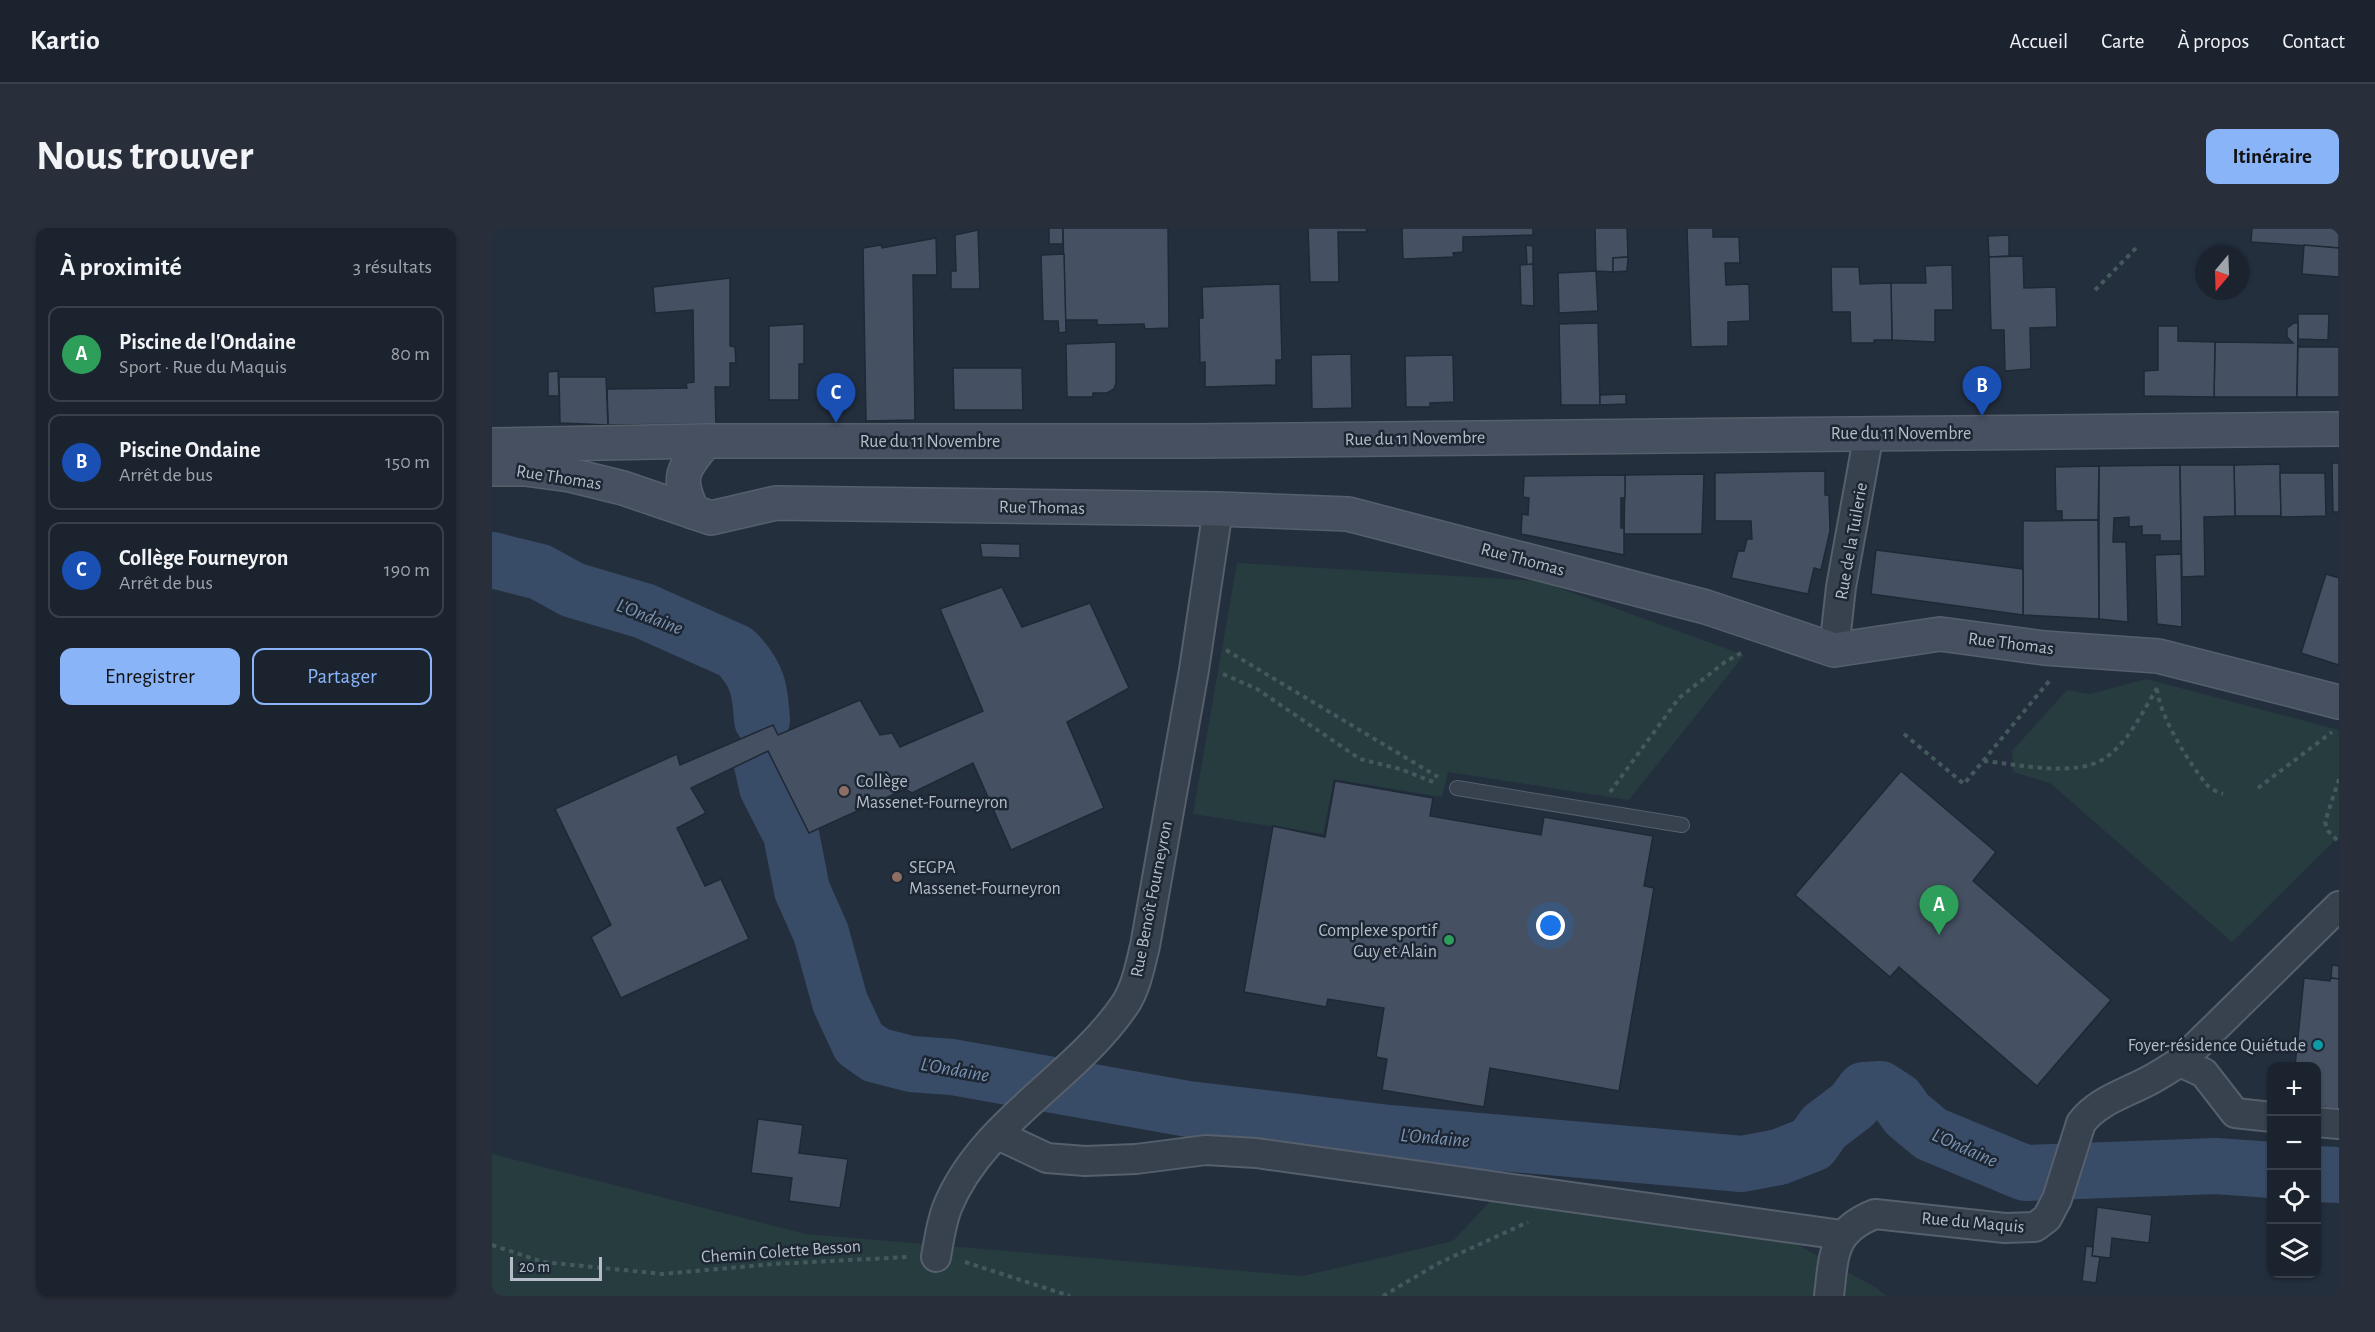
<!DOCTYPE html>
<html lang="fr">
<head>
<meta charset="utf-8">
<style>
  body { margin:0; font-family:"Alegreya Sans",sans-serif; background:#282f3a; color:#f1f3f6 }
  .controls { position:absolute; right:18px; bottom:18px; display:grid; overflow:hidden; border-radius:12px; box-shadow:0 2px 4px #0004 }
  .controls button { width:54px; height:54px; display:grid; place-items:center; padding:0; border:0; border-bottom:2px solid #39404a; background:#1b232e; color:#f1f3f6; font:30px sans-serif }
  .compass { position:absolute; left:1703px; top:18px; width:54px; height:54px; border-radius:50%; background:#1b232e; box-shadow:0 2px 4px #0004; rotate:199deg }
  .scale { position:absolute; left:18px; bottom:15px; width:92px; box-sizing:border-box; padding-left:6px; border:3px solid #b4bcc9; border-top:0; font-size:16px; line-height:21px; white-space:nowrap; color:#b4bcc9; -webkit-text-stroke:4px #1d2633; paint-order:stroke }
  .you { position:absolute; left:1059px; top:698px; width:21px; height:21px; margin:-15px; border:4px solid #fff; border-radius:50%; background:#1a73e8; box-shadow:0 0 0 9px #1a73e833 }
  .badge { display:grid; place-items:center; width:39px; height:39px; border-radius:50%; background:#8ab4f8; color:#fff; font-size:20px; font-weight:700 }
  .pin { position:absolute; translate:-50% -50px; filter:drop-shadow(0 2px 3px #0008) }
  .pin::after { content:''; position:absolute; top:32px; width:21px; height:18px; background:inherit; clip-path:polygon(0 0,100% 0,50% 100%) }
  .list { margin:0; padding:0; list-style:none }
  h2 { display:flex; justify-content:space-between; align-items:center; height:78px; margin:0; padding:0 24px; font-size:26px }
  h2 small { font-size:20px; font-weight:400; color:#a0a4aa }
  .list li { display:grid; grid-template-columns:39px 1fr auto; gap:18px; align-items:center; box-sizing:border-box; height:96px; margin:0 12px 12px; padding:0 12px; border:2px solid #39404a; border-radius:12px }
  .list b { display:block; font-size:22px; white-space:nowrap }
  .list p { margin:0; font-size:20px; white-space:nowrap; color:#a0a4aa }
  .list em { font-size:20px; font-style:normal; color:#a0a4aa }
  .actions { display:flex; gap:12px; padding:18px 24px }
  .actions a { flex:1; padding:14px 0; border:2px solid #8ab4f8; border-radius:12px; text-align:center; font-size:21px; color:#8ab4f8 }
  .actions .main { background:#8ab4f8; color:#111 }
  .icon { flex:none; width:33px; height:33px; fill:none; stroke:currentColor; stroke-width:2; stroke-linecap:round; stroke-linejoin:round }
  .map { position:relative; flex:none; width:1847px; height:1068px; overflow:hidden; border-radius:12px }
  header { display:flex; align-items:center; gap:36px; box-sizing:border-box; height:84px; padding:0 30px; background:#1b232e; border-bottom:2px solid #39404a }
  header strong { font-size:28px }
  nav { display:flex; gap:33px; margin-inline-start:auto; font-size:21px }
  .intro { display:flex; align-items:center; justify-content:space-between; box-sizing:border-box; height:144px; padding:0 36px }
  h1 { margin:0; font-size:42px }
  .button { padding:15px 27px; border-radius:12px; background:#8ab4f8; color:#111; font-size:21px; font-weight:700 }
  main { display:flex; gap:36px; padding:0 36px }
  aside { flex:1; background:#1b232e; border-radius:12px; box-shadow:0 2px 4px #0004 }
  .map>svg:first-child { display:block }
</style>
</head>
<body>
<header>
<strong>Kartio</strong>
<nav><a>Accueil</a><a>Carte</a><a>À propos</a><a>Contact</a></nav>
</header>
<div class="intro"><h1>Nous trouver</h1><a class="button">Itinéraire</a></div>
<main>
<aside>
<h2>À proximité<small>3 résultats</small></h2>
<ul class="list">
<li><span class="badge" style="background:#2e9e5b">A</span><div><b>Piscine de l'Ondaine</b><p>Sport · Rue du Maquis</p></div><em>80 m</em></li>
<li><span class="badge" style="background:#1a4fb4">B</span><div><b>Piscine Ondaine</b><p>Arrêt de bus</p></div><em>150 m</em></li>
<li><span class="badge" style="background:#1a4fb4">C</span><div><b>Collège Fourneyron</b><p>Arrêt de bus</p></div><em>190 m</em></li>
</ul>
<div class="actions"><a class="main">Enregistrer</a><a>Partager</a></div>
</aside>
<div class="map">
<svg width="1847" height="1068" viewBox="0 0 1847 1068">
  <rect width="100%" height="100%" fill="#242f3e"/>
  <!-- green -->
  <g fill="#263c3f">
    <path d="M 745,335 L 1048,353 L 1252,427 L 1137,572 L 956,544 L 950,569 L 842,551 L 831,606 L 701,586 Z"/>
    <path d="M 1654,451 L 1847,502 L 1847,608 L 1740,714 L 1558,555 L 1521,544 L 1520,523 L 1575,462 L 1598,466 Z"/>
    <path d="M 0,926 L 314,1006 L 811,1048 L 961,1013 L 1004,967 L 1277,1001 L 1383,1059 L 1395,1068 L 0,1068 Z"/>
  </g>
  <g fill="none" stroke-linecap="round" stroke-linejoin="round">
    <!-- river -->
    <g stroke="#394c67" stroke-width="56">
      <path d="M 0,332 L 48,344 L 81,362 L 152,383 L 244,424 C 266,447 268,461 270,492"/>
      <path d="M 269,532 L 275,559 L 299,606 L 310,662 L 329,705 L 348,774 L 367,815 L 384,827 L 419,836 L 460,839 L 696,881 L 897,905 L 1250,936 L 1287,929 L 1320,916 L 1332,899 L 1361,877 L 1372,862 L 1388,861 L 1405,872 L 1415,886 L 1439,906 L 1533,945 L 1724,938 L 1780,942"/>
      <path d="M 1824,946 L 1847,947"/>
    </g>
  </g>
  <!-- building -->
  <g fill="#455162" stroke="#1f2835" stroke-width="1.5">
    <rect x="557" y="0" width="14" height="16"/>
    <path d="M 571,0 L 676,0 L 677,100 L 653,101 L 652,96 L 605,97 L 605,92 L 573,92 Z"/>
    <path d="M 816,0 L 874,0 L 875,4 L 846,4 L 847,54 L 818,54 Z"/>
    <path d="M 910,0 L 1041,0 L 1041,7 L 971,9 L 971,24 L 961,25 L 962,29 L 911,31 Z"/>
    <path d="M 1103,0 L 1135,0 L 1136,29 L 1121,30 L 1121,44 L 1104,43 Z"/>
    <path d="M 1195,0 L 1221,0 L 1221,9 L 1247,9 L 1248,35 L 1233,35 L 1234,57 L 1257,56 L 1258,93 L 1236,94 L 1236,118 L 1199,119 Z"/>
    <path d="M 1760,0 L 1847,0 L 1847,20 L 1759,14 Z"/>
    <path d="M 486,2 L 488,61 L 459,61 L 459,43 L 464,43 L 463,7 Z"/>
    <path d="M 1517,7 L 1517,28 L 1497,29 L 1496,8 Z"/>
    <path d="M 444,10 L 445,47 L 421,47 L 423,192 L 374,193 L 371,20 L 389,17 L 390,20 Z"/>
    <path d="M 1034,17 L 1041,18 L 1041,36 L 1035,37 Z"/>
    <path d="M 1812,17 L 1847,20 L 1847,49 L 1810,46 Z"/>
    <path d="M 572,26 L 574,104 L 567,105 L 566,93 L 551,93 L 549,27 Z"/>
    <path d="M 1531,28 L 1532,60 L 1564,59 L 1565,99 L 1538,100 L 1539,141 L 1513,143 L 1512,102 L 1499,102 L 1497,29 Z"/>
    <path d="M 1136,29 L 1135,43 L 1121,44 L 1121,30 Z"/>
    <path d="M 1041,36 L 1042,78 L 1029,77 L 1028,37 Z"/>
    <path d="M 1460,37 L 1461,82 L 1443,82 L 1443,114 L 1400,112 L 1399,55 L 1434,55 L 1433,38 Z"/>
    <path d="M 1339,39 L 1367,39 L 1368,56 L 1399,55 L 1400,112 L 1382,112 L 1382,115 L 1359,115 L 1358,84 L 1340,84 Z"/>
    <path d="M 1104,43 L 1106,83 L 1067,85 L 1066,45 Z"/>
    <path d="M 238,50 L 238,118 L 243,119 L 244,135 L 238,135 L 238,159 L 223,159 L 224,196 L 116,197 L 115,161 L 195,160 L 194,155 L 202,154 L 201,82 L 163,85 L 161,59 Z"/>
    <path d="M 788,56 L 790,132 L 784,132 L 784,157 L 713,159 L 713,134 L 708,135 L 707,90 L 711,90 L 710,59 Z"/>
    <path d="M 1806,86 L 1837,86 L 1836,112 L 1806,111 Z"/>
    <path d="M 1106,95 L 1108,177 L 1069,177 L 1067,96 Z"/>
    <path d="M 1802,95 L 1806,95 L 1805,169 L 1722,169 L 1723,114 L 1801,115 L 1795,109 L 1795,100 Z"/>
    <path d="M 312,96 L 312,136 L 307,136 L 307,172 L 277,172 L 277,98 Z"/>
    <path d="M 1666,98 L 1686,98 L 1686,113 L 1723,114 L 1722,169 L 1652,168 L 1652,143 L 1666,142 Z"/>
    <path d="M 624,114 L 624,155 L 622,161 L 615,165 L 601,165 L 601,169 L 575,169 L 574,116 Z"/>
    <path d="M 1806,119 L 1847,119 L 1847,169 L 1805,169 Z"/>
    <path d="M 859,126 L 860,180 L 820,181 L 819,127 Z"/>
    <path d="M 961,127 L 962,174 L 938,175 L 938,179 L 914,179 L 913,128 Z"/>
    <path d="M 461,140 L 530,140 L 531,182 L 462,182 Z"/>
    <path d="M 66,143 L 67,168 L 56,168 L 56,144 Z"/>
    <path d="M 67,149 L 114,149 L 116,197 L 68,195 Z"/>
    <path d="M 1134,166 L 1134,176 L 1108,177 L 1108,167 Z"/>
    <path d="M 1840,235 L 1847,235 L 1847,284 L 1841,284 Z"/>
    <path d="M 1788,236 L 1789,288 L 1743,288 L 1742,237 Z"/>
    <path d="M 1688,237 L 1689,313 L 1668,313 L 1668,307 L 1650,307 L 1650,298 L 1637,299 L 1637,289 L 1622,290 L 1621,314 L 1634,314 L 1636,394 L 1607,391 L 1607,238 Z"/>
    <path d="M 1688,237 L 1742,237 L 1743,288 L 1712,289 L 1713,348 L 1690,349 Z"/>
    <path d="M 1607,238 L 1606,292 L 1570,292 L 1570,283 L 1564,283 L 1563,239 Z"/>
    <path d="M 1333,243 L 1333,267 L 1337,267 L 1338,303 L 1329,342 L 1322,340 L 1316,366 L 1239,350 L 1246,323 L 1252,323 L 1255,311 L 1260,311 L 1259,293 L 1223,293 L 1223,245 Z"/>
    <path d="M 1788,245 L 1833,245 L 1834,288 L 1789,289 Z"/>
    <path d="M 1212,246 L 1210,306 L 1132,306 L 1133,247 Z"/>
    <path d="M 1133,247 L 1133,270 L 1129,270 L 1129,300 L 1132,300 L 1132,327 L 1029,306 L 1030,286 L 1036,287 L 1037,270 L 1031,269 L 1032,248 Z"/>
    <path d="M 1606,292 L 1607,391 L 1531,387 L 1531,293 Z"/>
    <path d="M 488,315 L 528,316 L 528,330 L 490,329 Z"/>
    <path d="M 1384,322 L 1531,341 L 1531,387 L 1379,366 Z"/>
    <path d="M 1689,326 L 1690,399 L 1665,396 L 1663,327 Z"/>
    <path d="M 1834,346 L 1847,350 L 1847,437 L 1809,425 Z"/>
    <path d="M 510,359 L 530,399 L 598,375 L 637,460 L 575,494 L 612,580 L 519,622 L 481,535 L 420,565 L 413,561 L 317,605 L 276,523 L 199,560 L 214,585 L 185,600 L 213,658 L 229,651 L 257,711 L 129,770 L 99,709 L 119,697 L 63,581 L 185,526 L 188,537 L 281,497 L 286,507 L 368,472 L 388,507 L 400,505 L 408,519 L 491,483 L 448,381 Z"/>
    <path d="M 1409,543 L 1504,624 L 1481,653 L 1619,772 L 1545,858 L 1407,739 L 1398,749 L 1303,667 Z"/>
    <path d="M 843,553 L 941,570 L 938,588 L 1049,607 L 1052,589 L 1161,608 L 1152,658 L 1162,660 L 1127,863 L 998,840 L 992,879 L 890,862 L 895,831 L 884,829 L 892,780 L 836,771 L 834,779 L 752,764 L 781,598 L 833,609 Z"/>
    <path d="M 1840,737 L 1847,738 L 1847,751 L 1839,750 Z"/>
    <path d="M 1812,750 L 1838,753 L 1839,750 L 1847,751 L 1847,881 L 1824,878 L 1824,838 L 1803,838 Z"/>
    <path d="M 1779,844 L 1780,845 L 1780,873 L 1776,872 Z"/>
    <path d="M 266,891 L 311,897 L 307,925 L 356,931 L 348,980 L 297,973 L 300,950 L 259,945 Z"/>
    <path d="M 1605,979 L 1660,987 L 1657,1015 L 1620,1010 L 1618,1030 L 1600,1028 Z"/>
    <path d="M 1594,1018 L 1601,1019 L 1600,1028 L 1608,1029 L 1604,1055 L 1590,1053 Z"/>
  </g>
  <g fill="none" stroke-linecap="round" stroke-linejoin="round">
    <!-- service casing -->
    <g stroke="#565f6c" stroke-width="16">
      <path id="service" d="M 965,560 L 1190,597"/>
    </g>
    <!-- minor casing -->
    <g stroke="#565f6c" stroke-width="32">
      <g id="minor">
        <path d="M 1342,422 L 1349,359 L 1377,205"/>
        <path d="M 1688,834 L 1712,845 L 1743,885 L 1780,889"/>
        <path d="M 1824,894 L 1847,896"/>
        <path d="M 506,907 L 555,930 L 593,933 L 644,931 L 714,922 L 764,925 L 1350,1007"/>
        <path d="M 444,1029 C 447,1012 449,996 455,980 C 489,895 582,851 632,778 C 644,761 648,738 653,718 L 702,442 L 726,281"/>
        <path d="M 1337,1068 C 1342,1026 1340,1003 1383,986 L 1513,1000 L 1543,999 L 1555,990 L 1565,971 L 1589,895 C 1606,872 1635,865 1660,851 C 1669,846 1678,840 1688,834 L 1847,678"/>
      </g>
    </g>
    <!-- secondary casing -->
    <g stroke="#565f6c" stroke-width="36">
      <g id="secondary">
        <path d="M 0,217 L 214,213 L 700,213 L 1847,201"/>
        <path d="M 0,241 L 33,241 L 78,247 L 131,260 L 219,290 L 284,275 L 726,281 L 856,286 L 1214,379 L 1342,422 L 1448,406 L 1552,420 L 1666,428 L 1847,474"/>
        <path d="M 201,284 C 184,249 190,242 214,213"/>
      </g>
    </g>
    <!-- path -->
    <g stroke="#44595c" stroke-width="4" stroke-dasharray="4.5 4.5" stroke-linecap="butt">
      <path d="M 1603,62 L 1646,18"/>
      <path d="M 734,422 L 946,549"/>
      <path d="M 731,446 L 765,461 L 868,531 L 908,541 L 944,555"/>
      <path d="M 1665,461 C 1668,489 1697,535 1715,557 C 1719,561 1725,564 1731,566"/>
      <path d="M 1412,506 L 1472,556 L 1558,452"/>
      <path d="M 1492,533 C 1525,536 1584,550 1613,530 C 1636,515 1651,483 1665,460"/>
      <path d="M 1847,551 L 1833,594 L 1836,603 L 1847,614"/>
      <path d="M 1766,560 L 1840,504"/>
      <path d="M 1118,564 L 1187,470 L 1233,434 L 1249,425"/>
      <path d="M 0,1017 L 51,1034 L 171,1046 L 281,1036 L 415,1029"/>
      <path d="M 473,1034 L 578,1068"/>
      <path d="M 891,1068 L 947,1035 L 1036,994"/>
    </g>
    <!-- service -->
    <use href="#service" stroke="#38414e" stroke-width="14"/>
    <!-- minor -->
    <use href="#minor" stroke="#38414e" stroke-width="28"/>
    <!-- secondary -->
    <use href="#secondary" stroke="#465061" stroke-width="33"/>
  </g>
  <!-- markers -->
  <g fill="#8d6e63" stroke="#1d2633" stroke-width="2">
    <circle cx="352" cy="563" r="6"/>
    <circle cx="405" cy="649" r="6"/>
  </g>
  <circle fill="#2e9e5b" stroke="#1d2633" stroke-width="2" cx="957" cy="712" r="6"/>
  <circle fill="#0f9aa8" stroke="#1d2633" stroke-width="2" cx="1826" cy="817" r="6"/>
  <g text-anchor="middle" stroke-width="5" stroke-linejoin="round" paint-order="stroke">
    <!-- street labels -->
    <g font-size="18" fill="#b4bcc9" stroke="#1d2633">
      <text x="1409" y="211">Rue du 11 Novembre</text>
      <text transform="translate(923 210) rotate(-1)" y="6">Rue du 11 Novembre</text>
      <text x="438" y="219">Rue du 11 Novembre</text>
      <text transform="translate(67 249) rotate(9)" y="6">Rue Thomas</text>
      <text transform="translate(550 279) rotate(1)" y="6">Rue Thomas</text>
      <text transform="translate(1359 313) rotate(-80)" y="6">Rue de la Tuilerie</text>
      <text transform="translate(1031 331) rotate(15)" y="6">Rue Thomas</text>
      <text transform="translate(1519 415) rotate(7)" y="6">Rue Thomas</text>
      <text transform="translate(659 671) rotate(-79)" y="6">Rue Benoît Fourneyron</text>
      <text transform="translate(1481 994) rotate(5)" y="6">Rue du Maquis</text>
      <text transform="translate(289 1023) rotate(-4)" y="6">Chemin Colette Besson</text>
    </g>
    <!-- poi labels -->
    <g font-size="18" fill="#b4bcc9" stroke="#1d2633" text-anchor="start">
      <text x="364" y="559">Collège<tspan x="364" dy="21">Massenet-Fourneyron</tspan></text>
      <text x="417" y="645">SEGPA<tspan x="417" dy="21">Massenet-Fourneyron</tspan></text>
      <text x="945" y="708" text-anchor="end">Complexe sportif<tspan x="945" dy="21">Guy et Alain</tspan></text>
      <text x="1814" y="823" text-anchor="end">Foyer-résidence Quiétude</text>
    </g>
    <!-- water labels -->
    <g font-size="20" font-style="italic" fill="#7c92b1" stroke="#1d2633">
      <text transform="translate(158 388) rotate(21)" y="7">L'Ondaine</text>
      <text transform="translate(463 841) rotate(10)" y="7">L'Ondaine</text>
      <text transform="translate(943 909) rotate(5)" y="7">L'Ondaine</text>
      <text transform="translate(1473 919) rotate(24)" y="7">L'Ondaine</text>
    </g>
  </g>
</svg>
<div class="controls">
<button>+</button>
<button>−</button>
<button><svg class="icon" aria-label="locate" viewBox="0 0 24 24"><circle cx="12" cy="12" r="6"/><path d="M12 2v4M12 18v4M2 12h4M18 12h4"/></svg></button>
<button><svg class="icon" aria-label="layers" viewBox="0 0 24 24"><path d="M12 4l9 5-9 5-9-5zM3 14l9 5 9-5"/></svg></button>
</div>
<svg class="compass" viewBox="-18 -18 36 36"><path d="M0-13l5 13h-10z" fill="#e53935"/><path d="M0 13l5-13h-10z" fill="#a0a4aa"/></svg>
<div class="scale">20 m</div>
<div class="you"></div>
<div class="pin badge" style="left:1447px;top:707px;background:#2e9e5b">A</div>
<div class="pin badge" style="left:1490px;top:188px;background:#1a4fb4">B</div>
<div class="pin badge" style="left:344px;top:195px;background:#1a4fb4">C</div>
</div>
</main>
</body>
</html>
